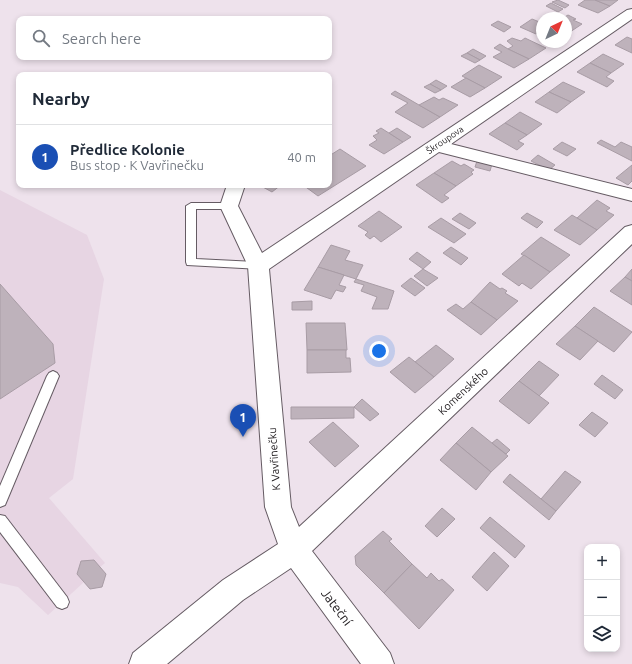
<!DOCTYPE html>
<html lang="en">
<head>
<meta charset="utf-8">
<style>
  body { margin:0; font-family:Ubuntu,sans-serif; background:#f2f2f3; color:#1f2937 }
  .controls { position:absolute; right:12px; bottom:12px; display:grid; overflow:hidden; border-radius:8px; box-shadow:0 2px 6px #0003 }
  .controls button { width:36px; height:36px; display:grid; place-items:center; padding:0; border:0; border-bottom:1px solid #e0e1e3; background:#fff; color:#1f2937; font:20px sans-serif }
  .compass { position:absolute; left:536px; top:12px; width:36px; height:36px; border-radius:50%; background:#fff; box-shadow:0 2px 6px #0003; rotate:43deg }
  .you { position:absolute; left:379px; top:351px; width:14px; height:14px; margin:-10px; border:3px solid #fff; border-radius:50%; background:#1a73e8; box-shadow:0 0 0 6px #1a73e833 }
  .badge { display:grid; place-items:center; width:26px; height:26px; border-radius:50%; background:#526714; color:#fff; font-size:13px; font-weight:700 }
  .pin { position:absolute; translate:-50% -33px; filter:drop-shadow(0 1px 2px #0008) }
  .pin::after { content:''; position:absolute; top:21px; width:14px; height:12px; background:inherit; clip-path:polygon(0 0,100% 0,50% 100%) }
  .list { margin:0; padding:0; list-style:none }
  h2 { display:flex; justify-content:space-between; align-items:center; height:52px; margin:0; padding:0 16px; font-size:17px }
  h2 small { font-size:13px; font-weight:400; color:#747a83 }
  .list li { display:grid; grid-template-columns:26px 1fr auto; gap:12px; align-items:center; box-sizing:border-box; height:64px; padding:0 16px; border-top:1px solid #e0e1e3 }
  .list b { display:block; font-size:15px; white-space:nowrap }
  .list p { margin:0; font-size:13px; white-space:nowrap; color:#747a83 }
  .list em { font-size:13px; font-style:normal; color:#747a83 }
  .icon { flex:none; width:22px; height:22px; fill:none; stroke:currentColor; stroke-width:2; stroke-linecap:round; stroke-linejoin:round }
  .map { position:relative; flex:none; width:632px; height:664px; overflow:hidden }
  .search { position:absolute; background:#fff; box-shadow:0 2px 6px #0003; left:16px; top:16px; width:316px; height:44px; display:flex; align-items:center; gap:10px; box-sizing:border-box; padding:0 14px; border-radius:8px; color:#747a83; font-size:15px }
  .panel { position:absolute; background:#fff; box-shadow:0 2px 6px #0003; left:16px; top:72px; width:316px; height:116px; border-radius:8px }
  .map>svg:first-child { display:block }
</style>
</head>
<body>
<div class="map">
<svg width="632" height="664" viewBox="0 0 632 664">
  <rect width="100%" height="100%" fill="#eee2ec"/>
  <!-- built -->
  <path fill="#e7d5e3" d="M 0,190 L 87,235 L 104,279 L 73,479 L 49,498 L 105,563 L 100,567 L 106,574 L 102,587 L 84,582 L 48,615 L 18,587 L 0,583 Z"/>
  <!-- building -->
  <g fill="#beb2bb" stroke="#a89ca5">
    <path d="M 558,0 L 569,5 L 565,8 L 552,2 Z"/>
    <path d="M 585,0 L 595,0 L 610,6 L 598,13 L 578,5 Z"/>
    <path d="M 595,0 L 618,0 L 610,6 Z"/>
    <path d="M 551,3 L 563,9 L 558,12 L 546,6 Z"/>
    <path d="M 568,15 L 576,19 L 573,20 L 582,24 L 570,32 L 566,30 L 566,18 L 563,18 Z"/>
    <path d="M 532,19 L 542,23 L 542,34 L 539,32 L 536,34 L 520,27 Z"/>
    <path d="M 498,21 L 511,27 L 504,32 L 491,25 Z"/>
    <path d="M 627,37 L 632,39 L 632,53 L 615,45 Z"/>
    <path d="M 512,38 L 521,41 L 525,38 L 546,48 L 529,59 L 508,49 L 513,46 L 507,41 Z"/>
    <path d="M 500,44 L 508,49 L 529,59 L 514,68 L 493,57 L 502,52 L 494,48 Z"/>
    <path d="M 473,49 L 486,56 L 480,60 L 467,53 Z"/>
    <path d="M 467,53 L 480,60 L 475,63 L 461,56 Z"/>
    <path d="M 603,54 L 624,64 L 611,73 L 590,63 Z"/>
    <path d="M 590,63 L 611,73 L 606,77 L 614,81 L 607,87 L 577,72 Z"/>
    <path d="M 479,65 L 502,77 L 485,88 L 462,76 Z"/>
    <path d="M 466,78 L 485,88 L 470,97 L 451,87 Z"/>
    <path d="M 436,80 L 447,86 L 441,90 L 430,84 Z"/>
    <path d="M 563,82 L 585,92 L 571,102 L 549,92 Z"/>
    <path d="M 430,84 L 441,90 L 435,93 L 424,87 Z"/>
    <path d="M 395,91 L 419,105 L 440,117 L 423,128 L 395,112 L 408,103 L 391,94 Z"/>
    <path d="M 549,92 L 571,102 L 557,113 L 535,102 Z"/>
    <path d="M 434,97 L 439,100 L 443,98 L 458,105 L 440,117 L 419,105 Z"/>
    <path d="M 520,112 L 542,124 L 527,135 L 505,123 Z"/>
    <path d="M 505,123 L 527,135 L 518,141 L 524,144 L 517,150 L 489,134 Z"/>
    <path d="M 381,128 L 403,142 L 384,154 L 369,145 L 377,140 L 373,136 L 379,133 L 376,131 Z"/>
    <path d="M 397,128 L 411,137 L 403,142 L 389,133 Z"/>
    <path d="M 601,140 L 615,147 L 621,142 L 632,147 L 632,161 L 597,143 Z"/>
    <path d="M 562,142 L 576,149 L 567,156 L 553,149 Z"/>
    <path d="M 340,149 L 366,166 L 318,196 L 303,185 L 329,185 L 329,156 Z"/>
    <path d="M 538,155 L 555,165 L 549,170 L 531,161 Z"/>
    <path d="M 452,161 L 461,166 L 464,164 L 474,170 L 471,172 L 473,174 L 456,186 L 434,173 Z"/>
    <path d="M 477,161 L 492,164 L 490,171 L 475,167 Z"/>
    <path d="M 632,165 L 632,181 L 628,185 L 616,178 Z"/>
    <path d="M 434,173 L 456,186 L 444,195 L 449,198 L 442,203 L 416,185 Z"/>
    <path d="M 263,185 L 281,185 L 272,192 L 261,186 Z"/>
    <path d="M 597,200 L 610,208 L 606,211 L 614,215 L 597,230 L 577,218 Z"/>
    <path d="M 379,211 L 402,227 L 381,242 L 374,236 L 370,239 L 365,235 L 368,232 L 358,226 Z"/>
    <path d="M 460,213 L 476,223 L 469,229 L 452,219 Z"/>
    <path d="M 527,213 L 543,222 L 537,228 L 521,218 Z"/>
    <path d="M 572,215 L 597,230 L 580,245 L 554,230 Z"/>
    <path d="M 441,218 L 466,234 L 454,243 L 428,227 Z"/>
    <path d="M 541,237 L 570,255 L 550,272 L 521,254 Z"/>
    <path d="M 331,245 L 350,251 L 345,260 L 363,265 L 356,279 L 318,267 Z"/>
    <path d="M 451,247 L 468,258 L 461,265 L 443,253 Z"/>
    <path d="M 417,252 L 431,262 L 423,269 L 409,259 Z"/>
    <path d="M 524,255 L 550,272 L 531,289 L 522,283 L 519,286 L 502,274 Z"/>
    <path d="M 318,267 L 344,275 L 339,285 L 346,287 L 343,292 L 336,290 L 331,299 L 304,290 Z"/>
    <path d="M 423,269 L 438,278 L 427,286 L 414,276 Z"/>
    <path d="M 632,269 L 632,281 L 625,277 Z"/>
    <path d="M 625,277 L 632,281 L 632,305 L 610,291 Z"/>
    <path d="M 411,278 L 425,288 L 415,296 L 401,286 Z"/>
    <path d="M 356,279 L 394,291 L 388,309 L 372,309 L 377,297 L 361,291 L 364,285 L 354,282 Z"/>
    <path d="M 490,282 L 500,289 L 502,288 L 507,291 L 505,293 L 518,301 L 497,320 L 471,302 Z"/>
    <path d="M 0,284 L 53,344 L 55,363 L 0,399 Z"/>
    <path d="M 312,301 L 312,310 L 292,310 L 292,302 Z"/>
    <path d="M 471,302 L 497,320 L 481,335 L 447,310 L 456,304 L 463,309 Z"/>
    <path d="M 594,307 L 632,332 L 614,352 L 575,326 Z"/>
    <path d="M 306,323 L 345,323 L 347,350 L 307,350 Z"/>
    <path d="M 575,326 L 598,341 L 580,360 L 556,344 Z"/>
    <path d="M 436,345 L 454,359 L 434,377 L 415,362 Z"/>
    <path d="M 307,350 L 346,350 L 346,358 L 350,358 L 351,372 L 307,373 Z"/>
    <path d="M 409,357 L 434,377 L 415,393 L 390,372 Z"/>
    <path d="M 539,361 L 559,375 L 539,396 L 519,381 Z"/>
    <path d="M 602,375 L 623,390 L 615,399 L 594,384 Z"/>
    <path d="M 519,381 L 549,403 L 529,424 L 499,401 Z"/>
    <path d="M 362,399 L 379,414 L 370,421 L 354,407 Z"/>
    <path d="M 291,407 L 354,407 L 354,418 L 291,419 Z"/>
    <path d="M 592,412 L 608,423 L 595,437 L 579,425 Z"/>
    <path d="M 333,422 L 359,446 L 335,467 L 309,442 Z"/>
    <path d="M 472,427 L 508,456 L 491,472 L 456,443 Z"/>
    <path d="M 497,439 L 510,450 L 506,454 L 492,443 Z"/>
    <path d="M 456,443 L 491,472 L 476,490 L 440,460 Z"/>
    <path d="M 565,471 L 581,482 L 556,511 L 541,499 Z"/>
    <path d="M 510,474 L 556,511 L 549,520 L 503,482 Z"/>
    <path d="M 442,508 L 455,519 L 437,537 L 425,526 Z"/>
    <path d="M 490,517 L 525,546 L 515,558 L 480,528 Z"/>
    <path d="M 383,531 L 392,539 L 389,541 L 412,564 L 384,593 L 356,565 L 355,556 Z"/>
    <path d="M 494,552 L 509,566 L 487,591 L 472,577 Z"/>
    <path d="M 94,560 L 106,574 L 102,587 L 90,589 L 77,574 L 81,561 Z"/>
    <path d="M 412,564 L 427,578 L 431,573 L 439,581 L 442,579 L 454,590 L 419,629 L 384,593 Z"/>
  </g>
  <g fill="none" stroke-linecap="round" stroke-linejoin="round">
    <!-- lane casing -->
    <g stroke="#655b63" stroke-width="2">
      <g id="lane">
        <path d="M 191,203 L 229,203 L 234,206 L 229,209 L 196,209 L 196,259 L 258,262 L 263,266 L 262,269 L 187,265 L 186,262 L 186,206 Z"/>
        <path d="M 53,371 L 57,373 L 59,376 L 5,505 L 0,507 L 0,486 L 47,376 L 49,373 Z"/>
        <path d="M 0,515 L 5,516 L 67,597 L 69,602 L 67,607 L 62,609 L 57,607 L 0,532 Z"/>
      </g>
    </g>
    <!-- street casing -->
    <g stroke="#655b63" stroke-width="2">
      <path id="street" d="M 632,9 L 632,19 L 451,144 L 632,189 L 632,201 L 439,152 L 269,269 L 291,507 L 299,527 L 625,227 L 632,225 L 632,244 L 312,551 L 390,653 L 394,664 L 361,664 L 291,568 L 243,600 L 167,664 L 129,664 L 133,653 L 223,580 L 278,544 L 265,507 L 248,266 L 220,206 L 227,185 L 245,185 L 238,206 L 262,253 L 627,10 Z"/>
    </g>
    <!-- lane -->
    <use href="#lane" fill="#fff" fill-rule="evenodd"/>
    <!-- street -->
    <use href="#street" fill="#fff" fill-rule="evenodd"/>
  </g>
  <g text-anchor="middle" stroke-width="4" stroke-linejoin="round" paint-order="stroke">
    <!-- far-street labels -->
    <g font-size="9" fill="#1e1a1d" stroke="#fff">
      <text transform="translate(445 140) rotate(-34)" y="3">Škroupova</text>
    </g>
    <!-- street labels -->
    <g font-size="11" fill="#1e1a1d" stroke="#fff">
      <text transform="translate(463 391) rotate(-43)" y="4">Komenského</text>
      <text transform="translate(274 459) rotate(-94)" y="4">K Vavřinečku</text>
    </g>
    <!-- near-street labels -->
    <g font-size="13" fill="#1e1a1d" stroke="#fff">
      <text transform="translate(337 607) rotate(53)" y="5">Jateční</text>
    </g>
  </g>
</svg>
<div class="controls">
<button>+</button>
<button>−</button>
<button><svg class="icon" aria-label="layers" viewBox="0 0 24 24"><path d="M12 4l9 5-9 5-9-5zM3 14l9 5 9-5"/></svg></button>
</div>
<svg class="compass" viewBox="-18 -18 36 36"><path d="M0-13l5 13h-10z" fill="#e53935"/><path d="M0 13l5-13h-10z" fill="#747a83"/></svg>
<div class="you"></div>
<div class="pin badge" style="left:243px;top:437px;background:#1a4fb4">1</div>
<div class="search"><svg class="icon" aria-label="search" viewBox="0 0 24 24"><circle cx="10" cy="10" r="6"/><path d="M15 15l6 6"/></svg>Search here</div>
<section class="panel">
<h2>Nearby<small></small></h2>
<ul class="list">
<li><span class="badge" style="background:#1a4fb4">1</span><div><b>Předlice Kolonie</b><p>Bus stop · K Vavřinečku</p></div><em>40 m</em></li>
</ul>
</section>
</div>
</body>
</html>
